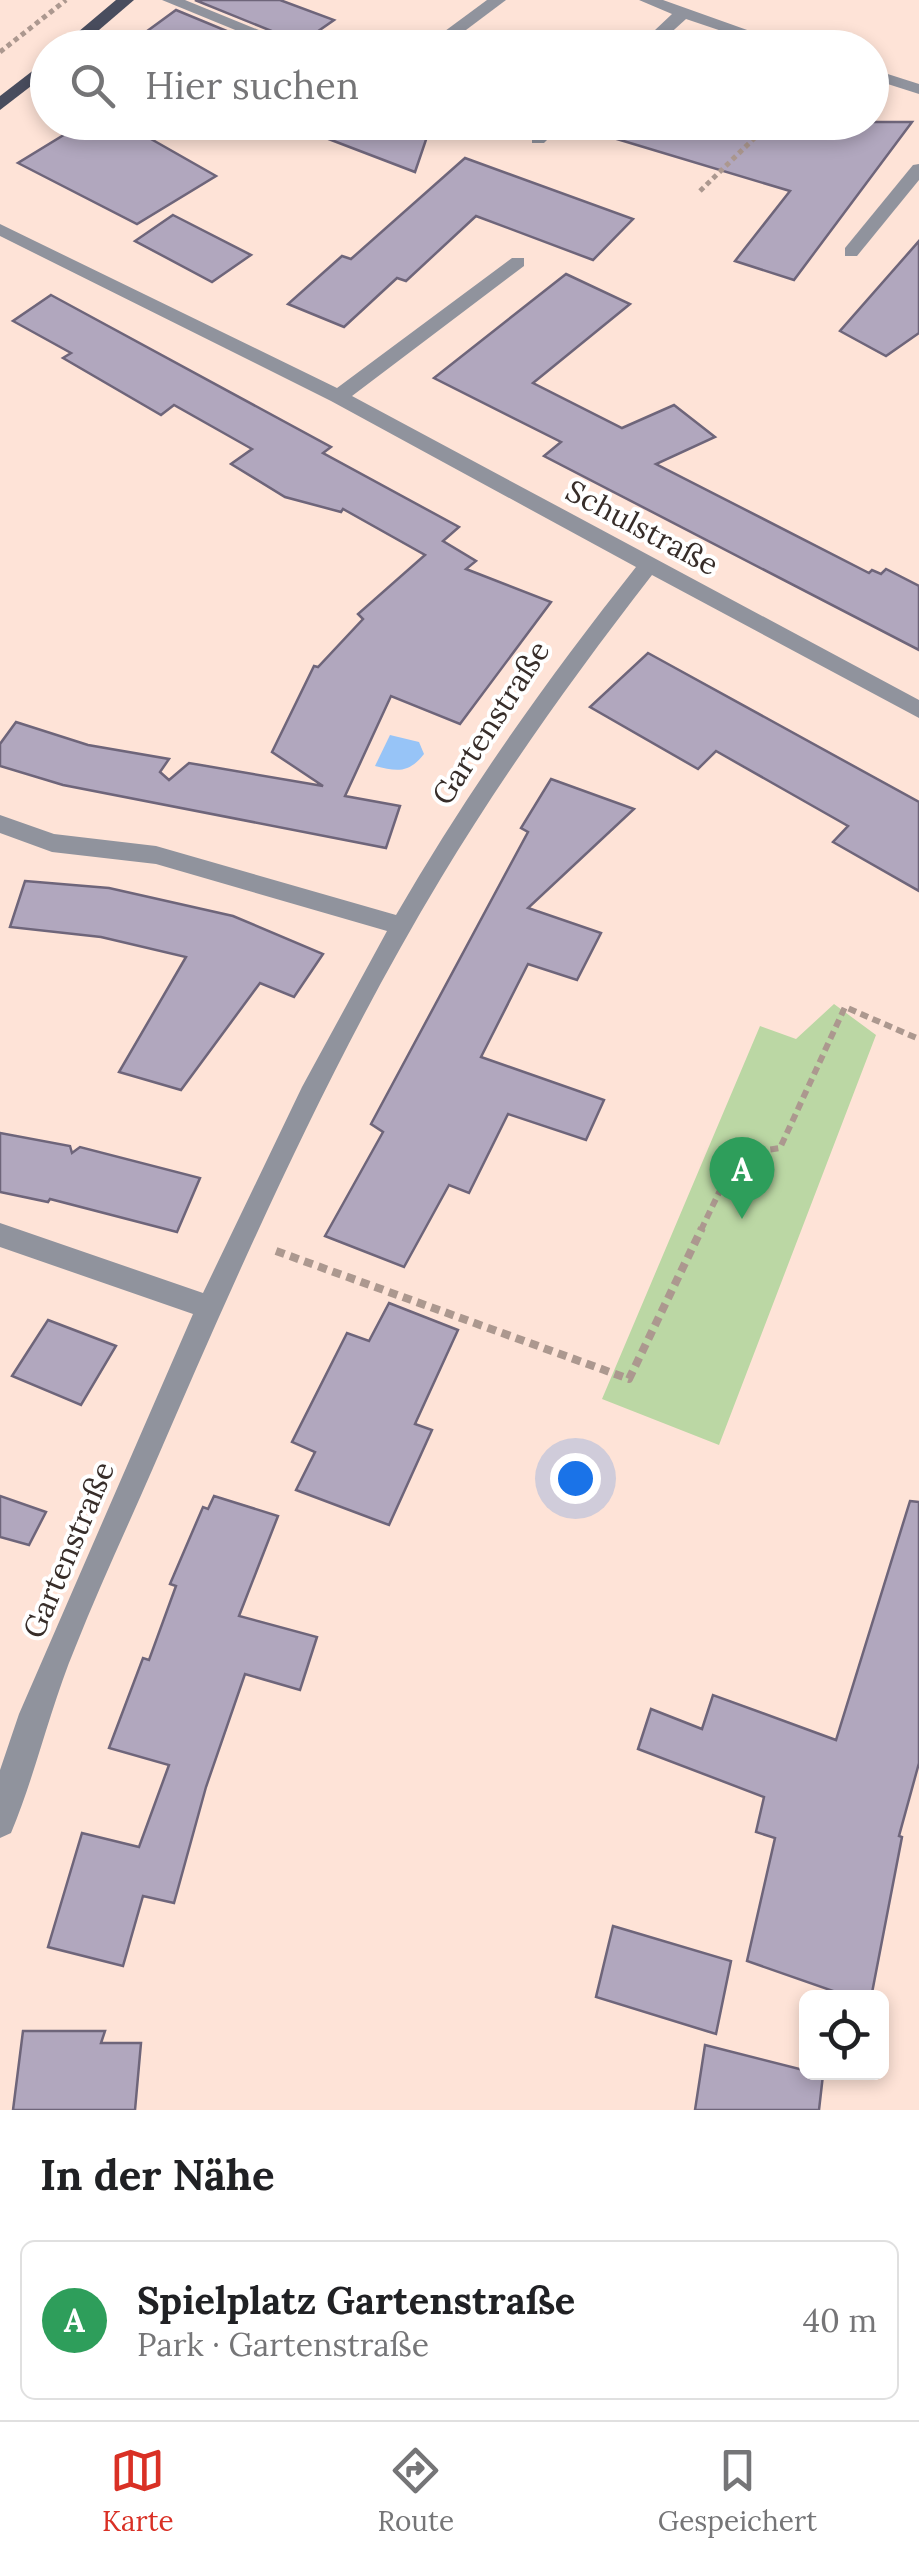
<!DOCTYPE html>
<html lang="de">
<head>
<meta charset="utf-8">
<style>
  body { margin:0; font-family:Lora,serif; background:#f2f2f2; color:#202124 }
  .controls { position:absolute; right:30px; bottom:30px; display:grid; overflow:hidden; border-radius:15px; box-shadow:0 5px 15px #0003 }
  .controls button { width:90px; height:90px; display:grid; place-items:center; padding:0; border:0; border-bottom:2px solid #e0e0e0; background:#fff; color:#202124; font:50px sans-serif }
  .you { position:absolute; left:575px; top:1478px; width:35px; height:35px; margin:-25px; border:8px solid #fff; border-radius:50%; background:#1a73e8; box-shadow:0 0 0 15px #1a73e833 }
  .badge { display:grid; place-items:center; width:65px; height:65px; border-radius:50%; background:#d93025; color:#fff; font-size:32px; font-weight:700 }
  .pin { position:absolute; translate:-50% -82px; filter:drop-shadow(0 2px 5px #0008) }
  .pin::after { content:''; position:absolute; top:52px; width:35px; height:30px; background:inherit; clip-path:polygon(0 0,100% 0,50% 100%) }
  .list { margin:0; padding:0; list-style:none }
  h2 { display:flex; justify-content:space-between; align-items:center; height:130px; margin:0; padding:0 40px; font-size:42px }
  h2 small { font-size:32px; font-weight:400; color:#757577 }
  .list li { display:grid; grid-template-columns:65px 1fr auto; gap:30px; align-items:center; box-sizing:border-box; height:160px; margin:0 20px 20px; padding:0 20px; border:2px solid #e0e0e0; border-radius:15px }
  .list b { display:block; font-size:38px; white-space:nowrap }
  .list p { margin:0; font-size:32px; white-space:nowrap; color:#757577 }
  .list em { font-size:32px; font-style:normal; color:#757577 }
  .icon { flex:none; width:55px; height:55px; fill:none; stroke:currentColor; stroke-width:2; stroke-linecap:round; stroke-linejoin:round }
  .map { position:relative; flex:none; width:919px; height:2110px; overflow:hidden }
  .search { position:absolute; background:#fff; box-shadow:0 5px 15px #0003; left:30px; right:30px; top:30px; height:110px; display:flex; align-items:center; gap:25px; box-sizing:border-box; padding:0 35px; border-radius:55px; color:#757577; font-size:38px }
  .sheet { height:310px; background:#fff }
  nav { display:flex; justify-content:space-around; align-items:center; box-sizing:border-box; height:140px; border-top:2px solid #e0e0e0; background:#fff; font-size:28px; color:#757577 }
  nav a { display:grid; justify-items:center; gap:5px }
  nav .on { color:#d93025 }
  .map>svg:first-child { display:block }
</style>
</head>
<body>
<div class="map">
<svg width="919" height="2110" viewBox="0 0 919 2110">
  <rect width="100%" height="100%" fill="#fee3d7"/>
  <!-- green -->
  <path fill="#bbd7a4" d="M 834,1004 L 876,1035 L 719,1445 L 602,1399 L 760,1026 L 796,1039 Z"/>
  <!-- water -->
  <path fill="#97c4f7" d="M 390,735 L 419,742 L 424,754 C 409,773 398,772 375,766 Z"/>
  <!-- building -->
  <g fill="#b1a7be" stroke="#6e657a" stroke-width="2.5">
    <path d="M 195,0 L 280,0 L 334,20 L 301,43 Z"/>
    <path d="M 176,10 L 268,48 L 124,48 Z"/>
    <path d="M 85,122 L 121,122 L 216,176 L 137,224 L 18,163 Z"/>
    <path d="M 314,122 L 432,122 L 415,172 L 305,130 Z"/>
    <path d="M 598,122 L 912,122 L 794,280 L 735,261 L 790,191 L 597,133 Z"/>
    <path d="M 465,158 L 633,219 L 593,260 L 476,216 L 406,281 L 397,278 L 344,327 L 288,304 L 342,256 L 351,259 Z"/>
    <path d="M 173,215 L 251,255 L 212,282 L 135,241 Z"/>
    <path d="M 919,241 L 919,333 L 886,356 L 840,331 Z"/>
    <path d="M 566,274 L 630,304 L 533,383 L 622,428 L 674,405 L 715,437 L 656,464 L 869,573 L 872,570 L 881,574 L 886,569 L 919,586 L 919,650 L 544,456 L 561,442 L 434,378 Z"/>
    <path d="M 51,295 L 331,447 L 323,453 L 459,527 L 443,541 L 476,561 L 466,569 L 551,602 L 460,724 L 391,696 L 345,796 L 400,806 L 386,848 L 63,785 L 0,766 L 0,744 L 16,722 L 88,745 L 169,759 L 160,772 L 169,780 L 189,763 L 323,786 L 272,752 L 314,666 L 318,667 L 363,619 L 358,614 L 425,555 L 343,509 L 341,512 L 285,497 L 231,464 L 252,449 L 174,405 L 161,415 L 63,358 L 71,353 L 13,321 Z"/>
    <path d="M 648,653 L 919,802 L 919,891 L 833,842 L 848,826 L 716,751 L 698,769 L 590,707 Z"/>
    <path d="M 551,779 L 634,809 L 528,908 L 601,933 L 577,980 L 528,964 L 481,1057 L 604,1100 L 586,1140 L 508,1114 L 469,1193 L 449,1185 L 404,1267 L 325,1236 L 383,1132 L 371,1124 L 528,832 L 521,828 Z"/>
    <path d="M 25,881 L 109,888 L 233,916 L 323,954 L 294,997 L 260,983 L 181,1090 L 119,1072 L 186,957 L 101,937 L 10,927 Z"/>
    <path d="M 0,1133 L 70,1146 L 72,1153 L 80,1147 L 200,1178 L 177,1232 L 50,1199 L 48,1202 L 0,1192 Z"/>
    <path d="M 389,1303 L 458,1330 L 415,1424 L 432,1430 L 389,1525 L 296,1490 L 315,1452 L 292,1442 L 347,1333 L 369,1341 Z"/>
    <path d="M 48,1320 L 116,1346 L 81,1405 L 12,1376 Z"/>
    <path d="M 0,1496 L 46,1512 L 29,1545 L 0,1537 Z"/>
    <path d="M 214,1496 L 278,1516 L 239,1616 L 317,1637 L 300,1690 L 245,1674 L 206,1787 L 174,1903 L 143,1896 L 123,1966 L 48,1947 L 82,1833 L 139,1847 L 169,1765 L 109,1748 L 143,1658 L 149,1660 L 176,1586 L 170,1584 L 203,1507 L 208,1509 Z"/>
    <path d="M 910,1501 L 919,1502 L 919,1763 L 899,1836 L 902,1837 L 871,1998 L 853,1998 L 747,1961 L 775,1838 L 756,1832 L 764,1797 L 638,1749 L 651,1709 L 702,1729 L 713,1695 L 836,1740 Z"/>
    <path d="M 613,1926 L 731,1961 L 716,2034 L 596,1997 Z"/>
    <path d="M 23,2031 L 105,2031 L 101,2043 L 141,2043 L 135,2110 L 13,2110 Z"/>
    <path d="M 705,2045 L 823,2075 L 819,2110 L 695,2110 Z"/>
  </g>
  <g fill="none" stroke-linecap="round" stroke-linejoin="round">
    <!-- path-far2 -->
    <g stroke="#ac988f" stroke-width="5" stroke-dasharray="5 4" stroke-linecap="butt">
      <path d="M 0,52 L 66,0"/>
      <path d="M 700,191 L 771,122"/>
    </g>
    <!-- path-far1 -->
    <path stroke="#ac988f" stroke-width="6" stroke-dasharray="8 5" stroke-linecap="butt" d="M 701,1230 L 737,1155 L 780,1148 L 845,1007 L 919,1039"/>
    <!-- path -->
    <path stroke="#ac988f" stroke-width="8" stroke-dasharray="9 6" stroke-linecap="butt" d="M 276,1251 L 629,1379 L 702,1228"/>
    <!-- minor -->
    <g fill="#90939d" fill-rule="evenodd">
      <path d="M 162,0 L 185,0 L 303,48 L 279,48 Z"/>
      <path d="M 487,0 L 506,0 L 442,48 L 422,48 Z"/>
      <path d="M 639,0 L 663,0 L 798,48 L 772,48 L 686,19 L 654,48 L 636,48 L 672,14 Z"/>
      <path d="M 872,69 L 919,84 L 919,94 L 872,79 Z"/>
      <path d="M 204,122 L 258,129 L 310,122 C 283,146 231,144 204,122 Z"/>
      <path d="M 546,122 L 565,122 L 544,143 L 532,143 L 532,135 Z"/>
      <path d="M 919,164 L 919,180 L 857,256 L 845,256 L 845,248 L 913,165 Z"/>
      <path d="M 0,224 L 337,388 L 512,258 L 524,258 L 524,266 L 352,396 L 919,700 L 919,718 L 652,575 C 576,673 505,772 441,878 C 328,1066 240,1267 153,1468 C 127,1528 99,1587 75,1648 C 50,1708 36,1773 11,1833 L 0,1838 L 0,1770 L 19,1714 L 193,1314 L 0,1247 L 0,1223 L 203,1293 L 302,1087 L 387,931 L 156,864 L 52,852 L 0,833 L 0,815 L 54,834 L 156,846 L 396,915 C 467,792 548,678 636,567 L 331,401 L 0,236 Z"/>
    </g>
    <!-- major -->
    <g fill="#494d5e" fill-rule="evenodd">
      <path d="M 116,0 L 134,0 L 78,48 L 59,48 Z"/>
      <path d="M 48,59 L 48,73 L 0,110 L 0,96 Z"/>
    </g>
  </g>
  <g text-anchor="middle" stroke-width="8" stroke-linejoin="round" paint-order="stroke">
    <!-- street labels -->
    <g font-size="30" fill="#372d29" stroke="#fff">
      <text transform="translate(642 528) rotate(28)" y="10">Schulstraße</text>
      <text transform="translate(491 723) rotate(-57)" y="10">Gartenstraße</text>
      <text transform="translate(69 1550) rotate(-67)" y="10">Gartenstraße</text>
    </g>
  </g>
</svg>
<div class="controls">
<button><svg class="icon" aria-label="locate" viewBox="0 0 24 24"><circle cx="12" cy="12" r="6"/><path d="M12 2v4M12 18v4M2 12h4M18 12h4"/></svg></button>
</div>
<div class="you"></div>
<div class="pin badge" style="left:742px;top:1219px;background:#2e9e5b">A</div>
<div class="search"><svg class="icon" aria-label="search" viewBox="0 0 24 24"><circle cx="10" cy="10" r="6"/><path d="M15 15l6 6"/></svg>Hier suchen</div>
</div>
<section class="sheet">
<h2>In der Nähe<small></small></h2>
<ul class="list">
<li><span class="badge" style="background:#2e9e5b">A</span><div><b>Spielplatz Gartenstraße</b><p>Park · Gartenstraße</p></div><em>40 m</em></li>
</ul>
</section>
<nav>
<a class="on"><svg class="icon" aria-label="map" viewBox="0 0 24 24"><path d="M3 6l6-2 6 2 6-2v14l-6 2-6-2-6 2zM9 4v14M15 6v14"/></svg>Karte</a>
<a><svg class="icon" aria-label="directions" viewBox="0 0 24 24"><path d="M12 3l9 9-9 9-9-9zM9 14v-3h6M13 9l2 2-2 2"/></svg>Route</a>
<a><svg class="icon" aria-label="saved" viewBox="0 0 24 24"><path d="M7 4h10v16l-5-4-5 4z"/></svg>Gespeichert</a>
</nav>
</body>
</html>
